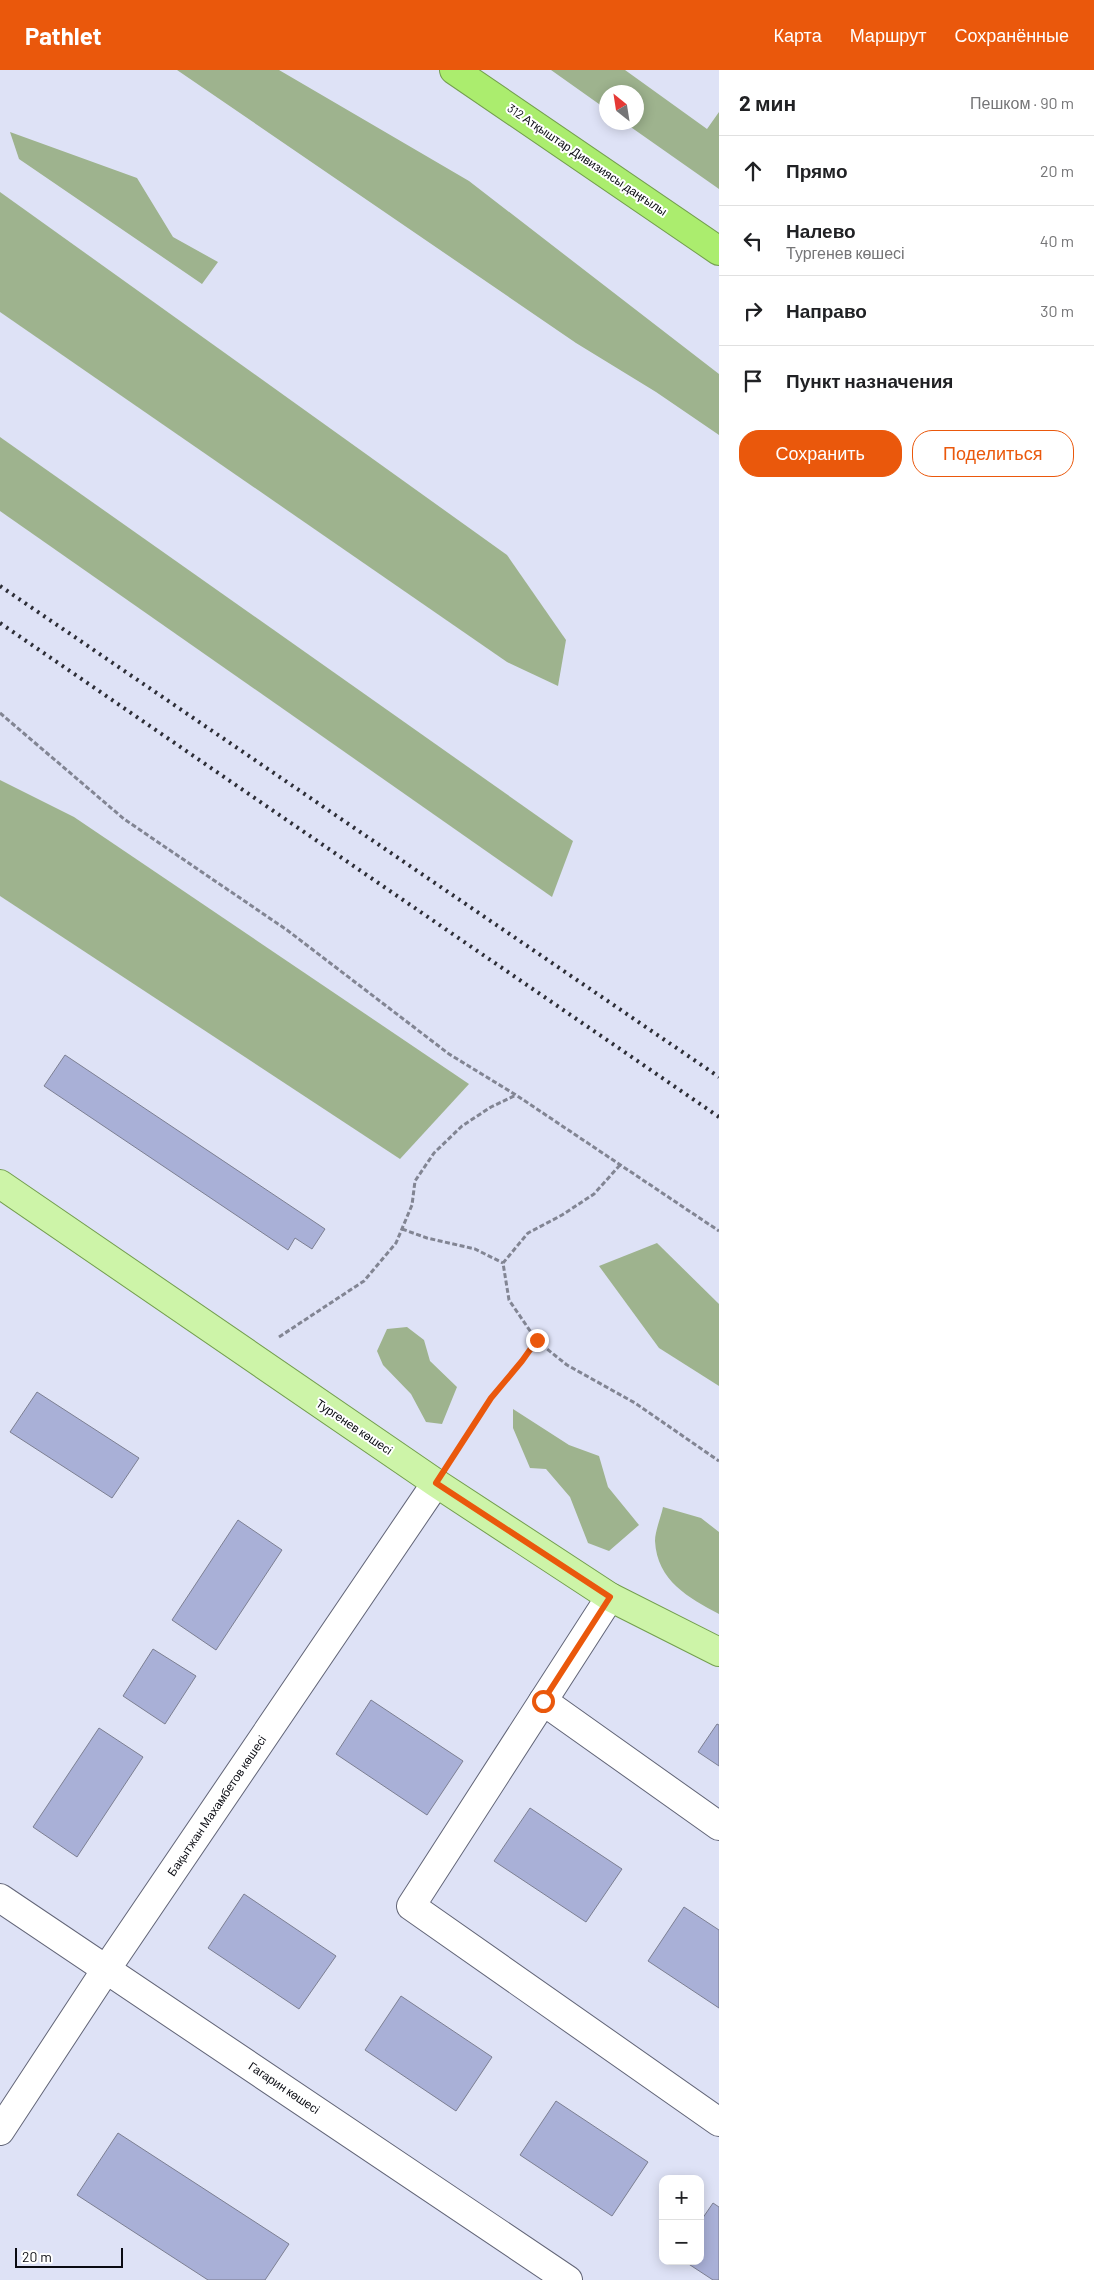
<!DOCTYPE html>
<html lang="ru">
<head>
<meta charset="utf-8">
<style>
  body { margin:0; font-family:Barlow,sans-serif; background:#f6f6f6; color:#202124 }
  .controls { position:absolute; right:15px; bottom:15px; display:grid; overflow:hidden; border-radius:10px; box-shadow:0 2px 12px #0003 }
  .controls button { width:45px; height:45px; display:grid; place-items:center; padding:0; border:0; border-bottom:1px solid #e0e0e0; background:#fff; color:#202124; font:25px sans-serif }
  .compass { position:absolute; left:599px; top:15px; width:45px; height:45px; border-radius:50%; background:#fff; box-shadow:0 2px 12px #0003; rotate:330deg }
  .scale { position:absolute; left:15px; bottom:12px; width:108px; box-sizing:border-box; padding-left:5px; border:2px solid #0a0b12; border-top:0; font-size:14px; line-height:18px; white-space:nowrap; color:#0a0b12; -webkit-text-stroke:4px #fff; paint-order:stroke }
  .stop { position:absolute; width:15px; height:15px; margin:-11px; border:4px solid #ea580c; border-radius:50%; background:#fff }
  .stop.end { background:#ea580c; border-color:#fff; box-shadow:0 1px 5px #0008 }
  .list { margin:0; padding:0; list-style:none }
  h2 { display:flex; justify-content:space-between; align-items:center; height:65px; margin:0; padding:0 20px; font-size:21px }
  h2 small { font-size:16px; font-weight:400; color:#757577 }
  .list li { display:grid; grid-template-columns:32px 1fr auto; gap:15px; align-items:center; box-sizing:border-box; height:70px; padding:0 20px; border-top:1px solid #e0e0e0 }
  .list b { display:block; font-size:19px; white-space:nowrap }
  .list p { margin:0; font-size:16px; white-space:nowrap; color:#757577 }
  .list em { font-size:16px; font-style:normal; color:#757577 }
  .actions { display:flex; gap:10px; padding:15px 20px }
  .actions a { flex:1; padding:11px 0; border:1px solid #ea580c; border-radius:20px; text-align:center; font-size:18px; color:#ea580c }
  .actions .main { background:#ea580c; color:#fff }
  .icon { flex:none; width:28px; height:28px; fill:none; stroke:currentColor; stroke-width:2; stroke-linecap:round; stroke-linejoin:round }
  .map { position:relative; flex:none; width:719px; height:2210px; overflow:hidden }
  header { display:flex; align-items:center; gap:30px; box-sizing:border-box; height:70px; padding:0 25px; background:#ea580c; color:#fff }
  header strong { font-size:24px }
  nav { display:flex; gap:28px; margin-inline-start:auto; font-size:18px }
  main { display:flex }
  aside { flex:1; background:#fff }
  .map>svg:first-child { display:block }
</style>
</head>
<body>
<header>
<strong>Pathlet</strong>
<nav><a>Карта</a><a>Маршрут</a><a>Сохранённые</a></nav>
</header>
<main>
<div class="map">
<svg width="719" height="2210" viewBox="0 0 719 2210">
  <rect width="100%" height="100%" fill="#dee2f6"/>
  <!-- forest -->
  <g fill="#9eb38e">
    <path d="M 177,0 L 279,0 L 469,111 L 719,304 L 719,365 L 656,322 L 576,273 Z"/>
    <path d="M 551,0 L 625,0 L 707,59 L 719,42 L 719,119 L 625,53 L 636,52 L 636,22 L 606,22 L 606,39 Z"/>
    <path d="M 10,62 L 137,108 L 173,167 L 218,192 L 202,214 L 19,89 Z"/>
    <path d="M 0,122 L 507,485 L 566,570 L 558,616 L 507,592 L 0,242 Z"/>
    <path d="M 0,367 L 573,771 L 552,827 L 0,441 Z"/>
    <path d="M 0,710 L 74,747 L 469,1014 L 400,1089 L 0,826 Z"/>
    <path d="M 657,1173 L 719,1234 L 719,1316 L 659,1278 L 599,1196 Z"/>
    <path d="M 407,1257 L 424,1270 L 430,1291 L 457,1317 L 442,1354 L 426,1352 L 411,1324 L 383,1295 L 377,1281 L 387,1259 Z"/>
    <path d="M 513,1339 L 569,1375 L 599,1386 L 608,1417 L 639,1455 L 609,1481 L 588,1473 L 570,1427 L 546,1399 L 530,1398 L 513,1358 Z"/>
    <path d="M 663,1437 L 701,1448 L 719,1462 L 719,1544 C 689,1528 657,1511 655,1471 C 655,1461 661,1447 663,1437 Z"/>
  </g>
  <!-- building -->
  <g fill="#a9b0d7" stroke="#7c7f92">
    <path d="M 65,985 L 325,1159 L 312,1179 L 295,1168 L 288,1180 L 44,1016 Z"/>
    <path d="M 37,1322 L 139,1388 L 112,1428 L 10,1362 Z"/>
    <path d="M 238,1450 L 282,1480 L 216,1580 L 172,1550 Z"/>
    <path d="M 153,1579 L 196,1606 L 165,1654 L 123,1626 Z"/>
    <path d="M 371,1630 L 463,1691 L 427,1745 L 336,1684 Z"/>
    <path d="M 717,1654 L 719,1655 L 719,1696 L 698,1682 Z"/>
    <path d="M 99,1658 L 143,1687 L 77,1787 L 33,1757 Z"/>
    <path d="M 530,1738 L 622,1799 L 586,1852 L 494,1791 Z"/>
    <path d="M 244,1824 L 336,1886 L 299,1939 L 208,1878 Z"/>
    <path d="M 684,1837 L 719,1860 L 719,1938 L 648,1891 Z"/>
    <path d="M 401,1926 L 492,1987 L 456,2041 L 365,1980 Z"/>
    <path d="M 556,2031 L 648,2092 L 612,2146 L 520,2085 Z"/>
    <path d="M 118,2063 L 289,2174 L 265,2210 L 208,2210 L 77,2125 Z"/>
    <path d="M 713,2133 L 719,2137 L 719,2210 L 713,2210 L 684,2191 L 700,2191 L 700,2152 Z"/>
  </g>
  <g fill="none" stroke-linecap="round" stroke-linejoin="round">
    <!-- minor casing -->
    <g stroke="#626577" stroke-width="30">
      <g id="minor">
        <path d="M 610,1527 L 411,1836 L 719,2052"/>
        <path d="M 543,1631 L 719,1756"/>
        <path d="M 0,1828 L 568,2210"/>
        <path d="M 0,2061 L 107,1898 L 436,1413"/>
      </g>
    </g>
    <!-- major casing -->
    <g stroke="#739e4e" stroke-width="30">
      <path id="major" d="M 0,1114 L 436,1413 L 610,1527 L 719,1582"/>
    </g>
    <!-- highway casing -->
    <g stroke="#739e4e" stroke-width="30">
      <path id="highway" d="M 454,0 L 719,181"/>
    </g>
    <!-- path -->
    <g stroke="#828593" stroke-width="3" stroke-dasharray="5 2.5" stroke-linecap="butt">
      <path d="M 0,643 L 124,749 L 287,860 L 449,984 L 516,1025 L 719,1161"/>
      <path d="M 620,1095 L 594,1124 L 562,1145 L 528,1163 L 503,1193 L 509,1230 L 537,1271 L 567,1295 L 635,1333 L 719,1391"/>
      <path d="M 402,1159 L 427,1168 L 475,1179 L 503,1193"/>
      <path d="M 279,1267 L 364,1211 L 396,1173 L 412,1135 L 415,1111 L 434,1083 L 462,1056 L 491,1037 L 516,1025"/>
      <path d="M 453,1387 L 491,1328 L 537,1271"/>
    </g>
    <!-- minor -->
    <use href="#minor" stroke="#fff" stroke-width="28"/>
    <!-- major -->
    <use href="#major" stroke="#cdf4a8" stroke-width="28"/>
    <!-- highway -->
    <use href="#highway" stroke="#abed6e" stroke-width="28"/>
    <!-- rail -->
    <g stroke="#2d2e37" stroke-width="4" stroke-dasharray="2.5 5" stroke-linecap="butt">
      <path d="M 0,516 L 719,1007"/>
      <path d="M 0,553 L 719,1047"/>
    </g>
  </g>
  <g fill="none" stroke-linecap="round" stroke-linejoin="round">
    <!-- route -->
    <path stroke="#ea580c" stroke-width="6" d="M 537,1270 L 522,1291 L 491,1328 L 436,1413 L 610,1527 L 543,1631"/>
  </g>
  <g text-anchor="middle" stroke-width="4" stroke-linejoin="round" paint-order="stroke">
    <!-- street labels -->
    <g font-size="12" fill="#0a0b12" stroke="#fff">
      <text transform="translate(587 90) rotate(34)" y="4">312 Атқыштар Дивизиясы даңғылы</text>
      <text transform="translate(354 1357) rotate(34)" y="4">Тургенев көшесі</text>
      <text transform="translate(217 1736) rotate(-56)" y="4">Бақытжан Махамбетов көшесі</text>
      <text transform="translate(284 2018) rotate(34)" y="4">Гагарин көшесі</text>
    </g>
  </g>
</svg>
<div class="controls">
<button>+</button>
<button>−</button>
</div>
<svg class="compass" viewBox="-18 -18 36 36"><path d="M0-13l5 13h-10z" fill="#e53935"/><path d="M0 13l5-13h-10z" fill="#757577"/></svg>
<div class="scale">20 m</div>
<div class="stop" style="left:543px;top:1631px"></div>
<div class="stop end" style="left:537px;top:1270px"></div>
</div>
<aside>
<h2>2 мин<small>Пешком · 90 m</small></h2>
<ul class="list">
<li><svg class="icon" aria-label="ahead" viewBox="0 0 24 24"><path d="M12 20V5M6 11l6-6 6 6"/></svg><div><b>Прямо</b></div><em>20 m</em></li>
<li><svg class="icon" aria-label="left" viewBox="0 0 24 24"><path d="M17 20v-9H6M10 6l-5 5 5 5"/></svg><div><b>Налево</b><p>Тургенев көшесі</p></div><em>40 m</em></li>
<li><svg class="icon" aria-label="right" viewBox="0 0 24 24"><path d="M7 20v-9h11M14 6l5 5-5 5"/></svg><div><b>Направо</b></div><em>30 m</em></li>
<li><svg class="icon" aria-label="arrive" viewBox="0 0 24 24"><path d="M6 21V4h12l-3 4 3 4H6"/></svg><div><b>Пункт назначения</b></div></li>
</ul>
<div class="actions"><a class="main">Сохранить</a><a>Поделиться</a></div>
</aside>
</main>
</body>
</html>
